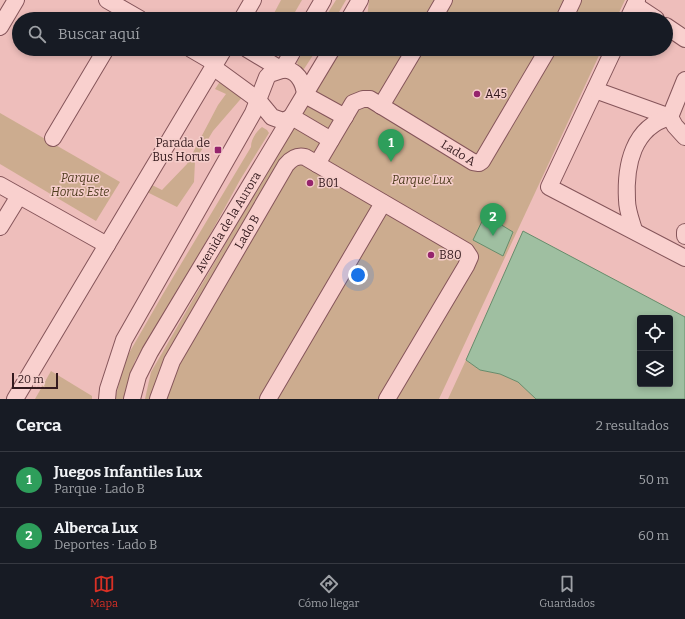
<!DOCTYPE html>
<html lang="es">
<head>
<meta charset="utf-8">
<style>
  body { margin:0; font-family:Bitter,serif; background:#242831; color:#f1f3f6 }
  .controls { position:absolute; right:12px; bottom:12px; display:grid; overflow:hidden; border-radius:4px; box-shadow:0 2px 6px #0003 }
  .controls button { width:36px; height:36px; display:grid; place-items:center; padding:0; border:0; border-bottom:1px solid #363941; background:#171b24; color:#f1f3f6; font:20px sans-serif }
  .scale { position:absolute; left:12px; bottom:10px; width:46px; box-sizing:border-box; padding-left:4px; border:2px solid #341a1e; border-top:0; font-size:11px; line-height:14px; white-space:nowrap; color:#341a1e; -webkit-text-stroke:3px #f5cdca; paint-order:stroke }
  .you { position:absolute; left:358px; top:275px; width:14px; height:14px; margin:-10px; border:3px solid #fff; border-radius:50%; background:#1a73e8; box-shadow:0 0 0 6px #1a73e833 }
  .badge { display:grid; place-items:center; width:26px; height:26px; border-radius:50%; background:#d93025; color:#fff; font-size:13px; font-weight:700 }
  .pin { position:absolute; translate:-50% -33px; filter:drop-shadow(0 1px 2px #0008) }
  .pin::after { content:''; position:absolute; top:21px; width:14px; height:12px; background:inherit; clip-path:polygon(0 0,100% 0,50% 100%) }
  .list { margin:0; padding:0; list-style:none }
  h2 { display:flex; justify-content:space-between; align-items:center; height:52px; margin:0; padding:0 16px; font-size:17px }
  h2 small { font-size:13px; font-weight:400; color:#9ea1a6 }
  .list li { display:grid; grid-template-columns:26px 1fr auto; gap:12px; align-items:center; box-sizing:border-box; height:56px; padding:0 16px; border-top:1px solid #363941 }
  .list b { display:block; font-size:15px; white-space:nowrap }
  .list p { margin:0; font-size:13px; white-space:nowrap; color:#9ea1a6 }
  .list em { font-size:13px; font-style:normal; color:#9ea1a6 }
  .icon { flex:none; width:22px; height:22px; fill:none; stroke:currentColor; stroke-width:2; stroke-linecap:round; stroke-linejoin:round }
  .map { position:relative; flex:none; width:685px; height:399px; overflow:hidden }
  .search { position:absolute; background:#171b24; box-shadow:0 2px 6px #0003; left:12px; right:12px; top:12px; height:44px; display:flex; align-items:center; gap:10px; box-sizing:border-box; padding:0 14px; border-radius:22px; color:#9ea1a6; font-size:15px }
  .sheet { height:164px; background:#171b24 }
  nav { display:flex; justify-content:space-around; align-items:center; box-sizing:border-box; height:56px; border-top:1px solid #363941; background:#171b24; font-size:11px; color:#9ea1a6 }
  nav a { display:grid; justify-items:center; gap:2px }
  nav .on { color:#d93025 }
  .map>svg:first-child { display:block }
</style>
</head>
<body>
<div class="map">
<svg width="685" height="399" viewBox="0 0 685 399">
  <rect width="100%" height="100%" fill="#eebebb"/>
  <!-- green -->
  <g fill="#ccac8f">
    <path d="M 281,0 L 302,0 L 291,19 L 271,19 Z"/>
    <path d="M 336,0 L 346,0 L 335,19 L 324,19 Z"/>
    <path d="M 369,0 L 625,0 L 616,19 L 367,19 Z"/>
    <path d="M 305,49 L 317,49 L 304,69 L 299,69 L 297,62 Z"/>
    <path d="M 343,49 L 602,49 L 439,399 L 145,399 L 151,372 L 325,72 Z"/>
    <path d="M 221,80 L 245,94 L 213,131 L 195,161 L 194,182 L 177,207 L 147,192 L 152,185 L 162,190 L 187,164 L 218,105 L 226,94 L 215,89 Z"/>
    <path d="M 0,113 L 120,182 L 96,221 L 0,164 Z"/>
    <path d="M 262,127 L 267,130 L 269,133 L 240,180 L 206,242 L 135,361 L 129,379 L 125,399 L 115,399 L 125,360 L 163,294 L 251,147 C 251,139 256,132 262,127 Z"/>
    <path d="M 466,360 L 480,370 L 500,374 L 518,382 L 536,399 L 448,399 Z"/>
    <path d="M 51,371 L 92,396 L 92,399 L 35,399 Z"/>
  </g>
  <!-- water -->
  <g fill="#9fbfa1" stroke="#678c6b" fill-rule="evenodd">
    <path d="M 485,215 L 513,232 L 503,256 L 473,240 Z"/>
    <path d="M 523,231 L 685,317 L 685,399 L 536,399 L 518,382 L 500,374 L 480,370 L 466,360 ZM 640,318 L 670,318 L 670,384 L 640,384 Z"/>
  </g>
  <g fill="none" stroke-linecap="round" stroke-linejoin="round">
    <!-- minor casing -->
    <g stroke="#85555a" stroke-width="18">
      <g id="minor">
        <path d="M 107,0 L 140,19"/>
        <path d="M 635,5 L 656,19"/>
        <path d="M 242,19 L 253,0"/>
        <path d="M 312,19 L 323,0"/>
        <path d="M 349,19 L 360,0"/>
        <path d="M 433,19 L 444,0"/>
        <path d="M 564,19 L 573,0"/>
        <path d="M 628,19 L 637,0"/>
        <path d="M 666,26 L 685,39"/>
        <path d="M 0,27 L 16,0"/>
        <path d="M 191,49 L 215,63"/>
        <path d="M 247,49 L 282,70 C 296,68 304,82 305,95 L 345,117"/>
        <path d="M 614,49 L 549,187 L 685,258"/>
        <path d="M 213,67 L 258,100 L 272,117 L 283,121 L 292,117 L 331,140"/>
        <path d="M 595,90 L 670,117 L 675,126 L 685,137"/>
        <path d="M 381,106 L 415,49"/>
        <path d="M 670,117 L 685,80"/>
        <path d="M 53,138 L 106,49"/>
        <path id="s1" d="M 317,164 L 353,103 L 363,99 L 370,99 L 473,162 L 479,163 L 482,161 L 548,49"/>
        <path d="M 0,185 L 107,245"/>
        <path d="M 0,227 L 19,196"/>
        <path d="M 634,230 C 631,220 627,210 627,200 C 625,165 633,127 670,117"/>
        <path d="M 685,232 L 685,236"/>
        <path d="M 15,399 L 224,49"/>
        <path d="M 107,399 L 108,389 L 124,340 L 253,113 L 267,77 L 270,74 L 282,70 L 294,49"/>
        <path id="s2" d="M 132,399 L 138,376 L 150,352 L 332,49"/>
        <path id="s3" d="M 158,399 L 172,361 L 286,165 C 291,159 296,155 305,157 L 466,251 L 470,257 L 466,266 L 387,399"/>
        <path d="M 268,399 L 383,203"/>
      </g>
    </g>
    <!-- minor -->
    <use href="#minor" stroke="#f9d0ce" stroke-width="16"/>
  </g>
  <!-- markers -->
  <g fill="#95246d" stroke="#f5cdca" stroke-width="1.5">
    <circle cx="477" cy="94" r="4"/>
    <rect x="214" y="146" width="8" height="8" rx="2"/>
    <circle cx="310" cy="183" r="4"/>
    <circle cx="431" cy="255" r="4"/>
  </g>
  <g text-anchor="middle" stroke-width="3" stroke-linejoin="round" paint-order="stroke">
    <!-- poi labels -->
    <g font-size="12" fill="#341a1e" stroke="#f5cdca" text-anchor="start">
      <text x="485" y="98">A45</text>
      <text x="210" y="147" text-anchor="end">Parada de<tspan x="210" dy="14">Bus Horus</tspan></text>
      <text x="318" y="187">B01</text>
      <text x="439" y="259">B80</text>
    </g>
    <!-- street labels -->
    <g font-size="12" fill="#341a1e" stroke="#f5cdca">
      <text dy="4" stroke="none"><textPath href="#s1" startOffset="192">Lado A</textPath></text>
      <text dy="4" stroke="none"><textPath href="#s2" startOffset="202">Avenida de la Aurora</textPath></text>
      <text dy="4" stroke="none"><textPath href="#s3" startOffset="190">Lado B</textPath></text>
    </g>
    <!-- park labels -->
    <g font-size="12" font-style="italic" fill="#503e20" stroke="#f5cdca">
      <text x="80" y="182">Parque<tspan x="80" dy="14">Horus Este</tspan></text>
      <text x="422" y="184">Parque Lux</text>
    </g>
  </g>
</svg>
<div class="controls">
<button><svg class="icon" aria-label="locate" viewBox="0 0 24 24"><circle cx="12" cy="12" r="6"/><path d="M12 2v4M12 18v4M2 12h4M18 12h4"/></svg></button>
<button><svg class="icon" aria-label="layers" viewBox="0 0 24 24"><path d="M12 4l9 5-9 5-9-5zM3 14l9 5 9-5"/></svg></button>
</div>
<div class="scale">20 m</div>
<div class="you"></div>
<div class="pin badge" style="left:391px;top:162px;background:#2e9e5b">1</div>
<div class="pin badge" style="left:493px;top:236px;background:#2e9e5b">2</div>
<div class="search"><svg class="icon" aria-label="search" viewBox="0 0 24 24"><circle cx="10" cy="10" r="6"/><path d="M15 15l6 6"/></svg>Buscar aquí</div>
</div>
<section class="sheet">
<h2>Cerca<small>2 resultados</small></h2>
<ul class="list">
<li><span class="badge" style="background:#2e9e5b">1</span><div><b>Juegos Infantiles Lux</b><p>Parque · Lado B</p></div><em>50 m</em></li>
<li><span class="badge" style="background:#2e9e5b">2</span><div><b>Alberca Lux</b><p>Deportes · Lado B</p></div><em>60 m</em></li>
</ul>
</section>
<nav>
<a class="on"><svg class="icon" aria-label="map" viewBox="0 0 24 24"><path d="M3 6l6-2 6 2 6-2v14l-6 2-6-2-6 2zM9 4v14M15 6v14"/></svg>Mapa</a>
<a><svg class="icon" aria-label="directions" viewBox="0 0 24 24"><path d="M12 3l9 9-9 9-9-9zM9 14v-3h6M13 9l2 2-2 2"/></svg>Cómo llegar</a>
<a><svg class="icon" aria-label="saved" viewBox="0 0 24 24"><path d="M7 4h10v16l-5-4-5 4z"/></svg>Guardados</a>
</nav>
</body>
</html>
